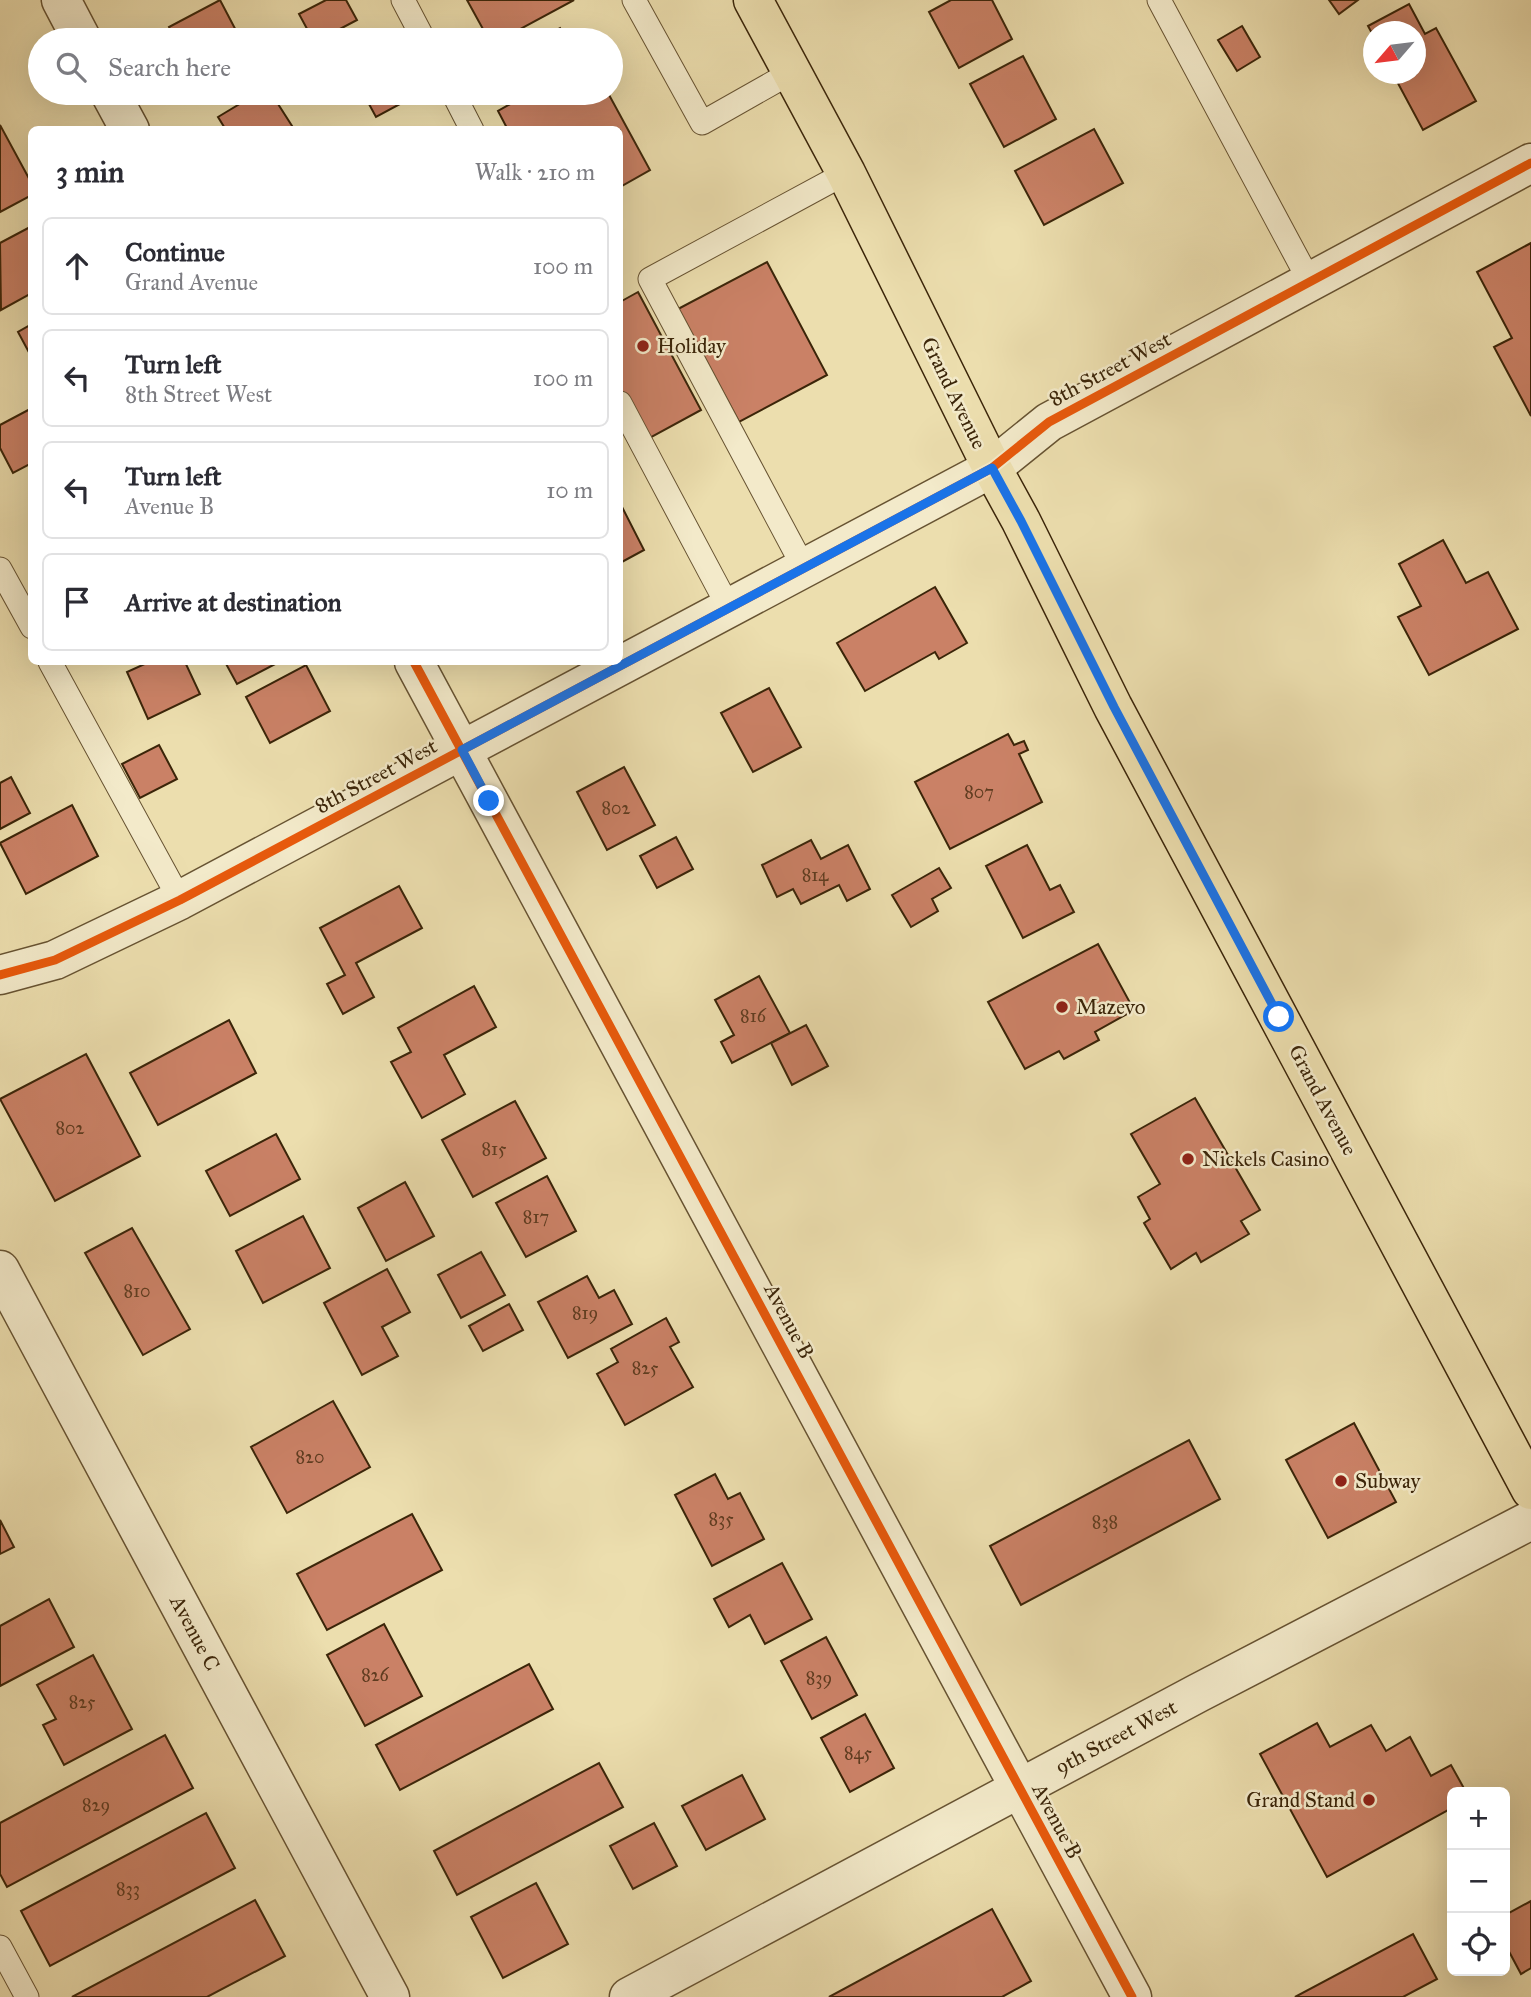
<!DOCTYPE html>
<html lang="en">
<head>
<meta charset="utf-8">
<style>
  body { margin:0; font-family:"IM FELL Great Primer",serif; background:#f7f7f7; color:#2b2b33 }
  .controls { position:absolute; right:21px; bottom:21px; display:grid; overflow:hidden; border-radius:10px; box-shadow:0 7px 28px #0002 }
  .controls button { width:63px; height:63px; display:grid; place-items:center; padding:0; border:0; border-bottom:2px solid #e1e1e2; background:#fff; color:#2b2b33; font:35px sans-serif }
  .compass { position:absolute; left:1363px; top:21px; width:63px; height:63px; border-radius:50%; background:#fff; box-shadow:0 7px 28px #0002; rotate:242deg }
  .stop { position:absolute; width:21px; height:21px; margin:-16px; border:5px solid #1a73e8; border-radius:50%; background:#fff }
  .stop.end { background:#1a73e8; border-color:#fff; box-shadow:0 2px 7px #0008 }
  .list { margin:0; padding:0; list-style:none }
  h2 { display:flex; justify-content:space-between; align-items:center; height:91px; margin:0; padding:0 28px; font-size:30px }
  h2 small { font-size:23px; font-weight:400; color:#7c7c81 }
  .list li { display:grid; grid-template-columns:46px 1fr auto; gap:21px; align-items:center; box-sizing:border-box; height:98px; margin:0 14px 14px; padding:0 14px; border:2px solid #e1e1e2; border-radius:10px }
  .list b { display:block; font-size:26px; white-space:nowrap }
  .list p { margin:0; font-size:23px; white-space:nowrap; color:#7c7c81 }
  .list em { font-size:23px; font-style:normal; color:#7c7c81 }
  .icon { flex:none; width:38px; height:38px; fill:none; stroke:currentColor; stroke-width:2; stroke-linecap:round; stroke-linejoin:round }
  .map { position:relative; flex:none; width:1531px; height:1997px; overflow:hidden }
  .search { position:absolute; background:#fff; box-shadow:0 7px 28px #0002; left:28px; top:28px; width:595px; height:77px; display:flex; align-items:center; gap:18px; box-sizing:border-box; padding:0 24px; border-radius:38px; color:#7c7c81; font-size:26px }
  .panel { position:absolute; background:#fff; box-shadow:0 7px 28px #0002; left:28px; top:126px; width:595px; height:539px; border-radius:10px }
  .map>svg:first-child { display:block }
</style>
</head>
<body>
<div class="map">
<svg width="1531" height="1997" viewBox="0 0 1531 1997">
  <rect width="100%" height="100%" fill="#ecdeae"/>
  <filter id="stains"><feTurbulence type="fractalNoise" baseFrequency=".00286" numOctaves="4"/><feColorMatrix values="0 0 0 0 .2 0 0 0 0 .09 0 0 0 0 .02 0 0 0 .5 -.17"/></filter>
  <radialGradient id="worn" r=".72"><stop offset=".6" stop-color="#630" stop-opacity="0"/><stop offset="1" stop-color="#630" stop-opacity=".3"/></radialGradient>
  <!-- building -->
  <g fill="#ca8166" stroke="#3b2509" stroke-width="2">
    <path d="M 220,0 L 241,40 L 175,40 L 169,27 Z"/>
    <path d="M 326,0 L 346,0 L 357,20 L 319,40 L 313,40 L 299,14 Z"/>
    <path d="M 467,0 L 574,0 L 500,40 L 489,40 Z"/>
    <path d="M 951,0 L 992,0 L 1012,39 L 959,68 L 929,12 Z"/>
    <path d="M 1329,0 L 1358,0 L 1339,14 Z"/>
    <path d="M 1409,4 L 1425,34 L 1436,28 L 1476,101 L 1423,130 L 1393,74 L 1416,74 L 1416,32 L 1374,32 L 1374,37 L 1368,26 Z"/>
    <path d="M 1242,26 L 1260,57 L 1237,71 L 1218,40 Z"/>
    <path d="M 560,28 L 566,40 L 538,40 Z"/>
    <path d="M 1023,56 L 1056,119 L 1004,147 L 970,84 Z"/>
    <path d="M 258,93 L 271,93 L 294,129 L 226,130 L 218,117 Z"/>
    <path d="M 363,93 L 411,93 L 413,97 L 376,117 Z"/>
    <path d="M 516,93 L 608,93 L 650,170 L 620,187 L 620,130 L 508,130 L 498,111 L 519,99 Z"/>
    <path d="M 0,125 L 32,184 L 32,195 L 0,212 Z"/>
    <path d="M 1094,129 L 1123,183 L 1044,225 L 1015,171 Z"/>
    <path d="M 32,226 L 32,293 L 1,310 L 0,243 Z"/>
    <path d="M 1531,243 L 1531,416 L 1494,347 L 1512,338 L 1477,272 Z"/>
    <path d="M 767,262 L 827,375 L 739,422 L 678,309 Z"/>
    <path d="M 638,292 L 701,410 L 646,440 L 620,390 L 620,302 Z"/>
    <path d="M 32,324 L 32,358 L 18,332 Z"/>
    <path d="M 32,408 L 32,463 L 13,473 L 0,448 L 0,425 Z"/>
    <path d="M 620,503 L 644,550 L 620,563 Z"/>
    <path d="M 1443,540 L 1466,583 L 1488,572 L 1518,629 L 1429,675 L 1398,617 L 1421,606 L 1399,564 Z"/>
    <path d="M 935,587 L 967,643 L 939,659 L 935,652 L 865,691 L 837,643 Z"/>
    <path d="M 149,662 L 185,662 L 200,694 L 148,719 L 127,672 Z"/>
    <path d="M 225,662 L 279,662 L 237,684 Z"/>
    <path d="M 306,665 L 330,711 L 270,743 L 246,697 Z"/>
    <path d="M 769,688 L 801,747 L 753,772 L 721,713 Z"/>
    <path d="M 1008,734 L 1014,745 L 1024,741 L 1028,750 L 1019,754 L 1042,802 L 950,849 L 915,782 Z"/>
    <path d="M 159,745 L 177,779 L 140,798 L 122,764 Z"/>
    <path d="M 624,767 L 655,825 L 607,850 L 577,792 Z"/>
    <path d="M 11,777 L 30,813 L 0,829 L 0,783 Z"/>
    <path d="M 72,805 L 98,856 L 26,894 L 0,843 Z"/>
    <path d="M 676,837 L 693,869 L 657,888 L 640,856 Z"/>
    <path d="M 811,840 L 821,859 L 848,845 L 870,889 L 847,901 L 839,885 L 801,904 L 793,889 L 777,897 L 762,865 Z"/>
    <path d="M 1027,845 L 1050,890 L 1060,885 L 1074,912 L 1023,938 L 986,866 Z"/>
    <path d="M 939,868 L 951,888 L 932,899 L 938,911 L 911,927 L 892,895 Z"/>
    <path d="M 399,886 L 422,928 L 356,963 L 374,997 L 343,1014 L 327,984 L 345,975 L 320,928 Z"/>
    <path d="M 1098,944 L 1134,1010 L 1095,1032 L 1099,1040 L 1064,1059 L 1059,1051 L 1025,1069 L 988,1002 Z"/>
    <path d="M 759,976 L 790,1033 L 732,1063 L 721,1042 L 734,1035 L 715,1000 Z"/>
    <path d="M 474,986 L 496,1027 L 444,1055 L 465,1094 L 422,1118 L 391,1062 L 411,1052 L 398,1028 Z"/>
    <path d="M 229,1020 L 256,1073 L 158,1125 L 130,1073 Z"/>
    <path d="M 806,1025 L 828,1066 L 792,1085 L 771,1043 Z"/>
    <path d="M 86,1054 L 140,1156 L 55,1201 L 0,1099 Z"/>
    <path d="M 1195,1098 L 1260,1210 L 1241,1221 L 1249,1234 L 1201,1262 L 1196,1253 L 1171,1269 L 1144,1223 L 1150,1219 L 1138,1197 L 1160,1184 L 1131,1134 Z"/>
    <path d="M 515,1101 L 546,1158 L 473,1197 L 442,1140 Z"/>
    <path d="M 276,1134 L 300,1179 L 230,1216 L 206,1171 Z"/>
    <path d="M 547,1176 L 576,1231 L 526,1257 L 496,1203 Z"/>
    <path d="M 405,1182 L 434,1236 L 386,1261 L 358,1208 Z"/>
    <path d="M 303,1216 L 330,1268 L 263,1303 L 236,1251 Z"/>
    <path d="M 132,1228 L 190,1329 L 143,1355 L 85,1253 Z"/>
    <path d="M 481,1252 L 505,1295 L 461,1318 L 438,1275 Z"/>
    <path d="M 387,1269 L 410,1312 L 382,1327 L 398,1356 L 362,1375 L 324,1303 Z"/>
    <path d="M 587,1276 L 599,1298 L 614,1290 L 632,1324 L 568,1358 L 538,1302 Z"/>
    <path d="M 509,1304 L 523,1330 L 483,1351 L 469,1326 Z"/>
    <path d="M 666,1318 L 679,1342 L 670,1347 L 693,1387 L 625,1425 L 597,1374 L 618,1362 L 611,1349 Z"/>
    <path d="M 333,1401 L 370,1467 L 287,1513 L 251,1447 Z"/>
    <path d="M 1354,1423 L 1396,1502 L 1328,1538 L 1286,1460 Z"/>
    <path d="M 1189,1440 L 1220,1499 L 1021,1605 L 990,1546 Z"/>
    <path d="M 715,1474 L 728,1499 L 740,1493 L 764,1539 L 712,1566 L 675,1495 Z"/>
    <path d="M 412,1514 L 442,1570 L 327,1630 L 297,1574 Z"/>
    <path d="M 0,1520 L 14,1547 L 0,1554 Z"/>
    <path d="M 782,1563 L 812,1619 L 765,1644 L 750,1615 L 729,1627 L 714,1599 Z"/>
    <path d="M 49,1599 L 74,1647 L 0,1686 L 0,1626 Z"/>
    <path d="M 384,1624 L 422,1696 L 365,1726 L 327,1655 Z"/>
    <path d="M 826,1637 L 857,1695 L 812,1719 L 781,1661 Z"/>
    <path d="M 93,1655 L 132,1729 L 64,1765 L 43,1725 L 56,1719 L 37,1685 Z"/>
    <path d="M 529,1664 L 553,1709 L 400,1790 L 376,1745 Z"/>
    <path d="M 865,1714 L 894,1768 L 850,1792 L 821,1738 Z"/>
    <path d="M 1317,1723 L 1330,1747 L 1371,1725 L 1386,1751 L 1410,1737 L 1431,1776 L 1451,1765 L 1466,1792 L 1452,1792 L 1452,1808 L 1327,1877 L 1260,1754 Z"/>
    <path d="M 165,1735 L 193,1788 L 7,1887 L 0,1874 L 0,1823 Z"/>
    <path d="M 599,1763 L 623,1807 L 457,1895 L 434,1851 Z"/>
    <path d="M 742,1775 L 765,1819 L 706,1850 L 682,1806 Z"/>
    <path d="M 206,1813 L 235,1868 L 50,1966 L 21,1911 Z"/>
    <path d="M 654,1823 L 677,1866 L 633,1889 L 610,1846 Z"/>
    <path d="M 536,1883 L 568,1944 L 503,1978 L 471,1917 Z"/>
    <path d="M 255,1900 L 285,1956 L 207,1997 L 72,1997 Z"/>
    <path d="M 1531,1901 L 1531,1968 L 1521,1974 L 1505,1944 L 1505,1915 Z"/>
    <path d="M 992,1909 L 1031,1981 L 1002,1997 L 829,1997 Z"/>
    <path d="M 1413,1934 L 1437,1979 L 1403,1997 L 1295,1997 Z"/>
  </g>
  <g fill="none" stroke-linecap="round" stroke-linejoin="round">
    <!-- service casing -->
    <g stroke="#675332" stroke-width="25">
      <g id="service">
        <path d="M 403,0 L 424,40"/>
        <path d="M 634,0 L 702,123 L 792,72"/>
        <path d="M 1159,0 L 1310,282"/>
        <path d="M 453,93 L 472,130"/>
        <path d="M 620,403 L 729,608"/>
        <path d="M 804,568 L 650,279 L 846,173"/>
        <path d="M 0,569 L 32,627"/>
        <path d="M 50,662 L 180,900"/>
        <path d="M 0,1947 L 27,1997"/>
      </g>
    </g>
    <!-- minor casing -->
    <g stroke="#675332" stroke-width="41">
      <g id="minor">
        <path d="M 61,0 L 82,40"/>
        <path d="M 110,93 L 130,130"/>
        <path d="M 414,662 L 1132,1997"/>
        <path d="M 0,1270 L 390,1997"/>
        <path d="M 629,1997 L 1198,1693 L 1531,1520"/>
      </g>
    </g>
    <!-- tertiary casing -->
    <g stroke="#675332" stroke-width="41">
      <path id="tertiary" d="M 0,975 L 55,960 L 180,900 L 992,468 L 1049,422 L 1531,163"/>
    </g>
    <!-- primary casing -->
    <g stroke="#3b2509" stroke-width="41">
      <path id="primary" d="M 753,0 L 846,173 L 992,468 L 1021,521 L 1113,707 L 1531,1490"/>
    </g>
    <!-- service -->
    <use href="#service" stroke="#f3eaca" stroke-width="23"/>
    <!-- minor -->
    <use href="#minor" stroke="#f3eaca" stroke-width="38"/>
    <!-- tertiary -->
    <use href="#tertiary" stroke="#f3eaca" stroke-width="38"/>
    <!-- primary -->
    <use href="#primary" stroke="#ecdeae" stroke-width="38"/>
    <!-- cycleway casing -->
    <g stroke="#f3eaca" stroke-width="13">
      <g id="cycleway">
        <path d="M 414,662 L 1132,1997"/>
        <path d="M 0,975 L 55,960 L 180,900 L 992,468 L 1049,422 L 1531,163"/>
      </g>
    </g>
    <!-- cycleway -->
    <use href="#cycleway" stroke="#e8590c" stroke-width="9"/>
  </g>
  <g fill="none" stroke-linecap="round" stroke-linejoin="round">
    <!-- route -->
    <path stroke="#1a73e8" stroke-width="9" d="M 489,801 L 462,750 L 992,468 L 1021,521 L 1114,707 L 1279,1017"/>
  </g>
  <!-- markers -->
  <g fill="#8f2418" stroke="#f3eaca" stroke-width="2.5">
    <circle cx="643" cy="346" r="7"/>
    <circle cx="1062" cy="1007" r="7"/>
    <circle cx="1188" cy="1159" r="7"/>
    <circle cx="1341" cy="1481" r="7"/>
    <circle cx="1369" cy="1800" r="7"/>
  </g>
  <g text-anchor="middle" stroke-width="5" stroke-linejoin="round" paint-order="stroke">
    <!-- number labels -->
    <g font-size="18" fill="#5f3c20">
      <text x="979" y="798">807</text>
      <text x="616" y="814">802</text>
      <text x="815" y="881">814</text>
      <text x="753" y="1022">816</text>
      <text x="70" y="1134">802</text>
      <text x="494" y="1155">815</text>
      <text x="536" y="1223">817</text>
      <text x="137" y="1297">810</text>
      <text x="585" y="1319">819</text>
      <text x="645" y="1374">825</text>
      <text x="310" y="1463">820</text>
      <text x="721" y="1525">835</text>
      <text x="1105" y="1528">838</text>
      <text x="375" y="1681">826</text>
      <text x="819" y="1684">839</text>
      <text x="82" y="1708">825</text>
      <text x="858" y="1759">845</text>
      <text x="96" y="1811">829</text>
      <text x="128" y="1895">833</text>
    </g>
    <!-- poi labels -->
    <g font-size="21" fill="#3b2509" stroke="#f3eaca" text-anchor="start">
      <text x="657" y="353">Holiday</text>
      <text x="1076" y="1014">Mazevo</text>
      <text x="1202" y="1166">Nickels Casino</text>
      <text x="1355" y="1488">Subway</text>
      <text x="1355" y="1807" text-anchor="end">Grand Stand</text>
    </g>
    <!-- street labels -->
    <g font-size="21" fill="#3b2509" stroke="#f3eaca">
      <text transform="translate(1110 369) rotate(-28)" y="7">8th Street West</text>
      <text transform="translate(954 393) rotate(64)" y="7">Grand Avenue</text>
      <text transform="translate(376 776) rotate(-28)" y="7">8th Street West</text>
      <text transform="translate(1323 1100) rotate(62)" y="7">Grand Avenue</text>
      <text transform="translate(789 1321) rotate(62)" y="7">Avenue B</text>
      <text transform="translate(195 1633) rotate(62)" y="7">Avenue C</text>
      <text transform="translate(1116 1737) rotate(-28)" y="7">9th Street West</text>
      <text transform="translate(1057 1821) rotate(62)" y="7">Avenue B</text>
    </g>
  </g>
  <rect width="100%" height="100%" filter="url(#stains)"/>
  <rect width="100%" height="100%" fill="url(#worn)"/>
</svg>
<div class="controls">
<button>+</button>
<button>−</button>
<button><svg class="icon" aria-label="locate" viewBox="0 0 24 24"><circle cx="12" cy="12" r="6"/><path d="M12 2v4M12 18v4M2 12h4M18 12h4"/></svg></button>
</div>
<svg class="compass" viewBox="-18 -18 36 36"><path d="M0-13l5 13h-10z" fill="#e53935"/><path d="M0 13l5-13h-10z" fill="#7c7c81"/></svg>
<div class="stop" style="left:1279px;top:1017px"></div>
<div class="stop end" style="left:489px;top:801px"></div>
<div class="search"><svg class="icon" aria-label="search" viewBox="0 0 24 24"><circle cx="10" cy="10" r="6"/><path d="M15 15l6 6"/></svg>Search here</div>
<section class="panel">
<h2>3 min<small>Walk · 210 m</small></h2>
<ul class="list">
<li><svg class="icon" aria-label="ahead" viewBox="0 0 24 24"><path d="M12 20V5M6 11l6-6 6 6"/></svg><div><b>Continue</b><p>Grand Avenue</p></div><em>100 m</em></li>
<li><svg class="icon" aria-label="left" viewBox="0 0 24 24"><path d="M17 20v-9H6M10 6l-5 5 5 5"/></svg><div><b>Turn left</b><p>8th Street West</p></div><em>100 m</em></li>
<li><svg class="icon" aria-label="left" viewBox="0 0 24 24"><path d="M17 20v-9H6M10 6l-5 5 5 5"/></svg><div><b>Turn left</b><p>Avenue B</p></div><em>10 m</em></li>
<li><svg class="icon" aria-label="arrive" viewBox="0 0 24 24"><path d="M6 21V4h12l-3 4 3 4H6"/></svg><div><b>Arrive at destination</b></div></li>
</ul>
</section>
</div>
</body>
</html>
